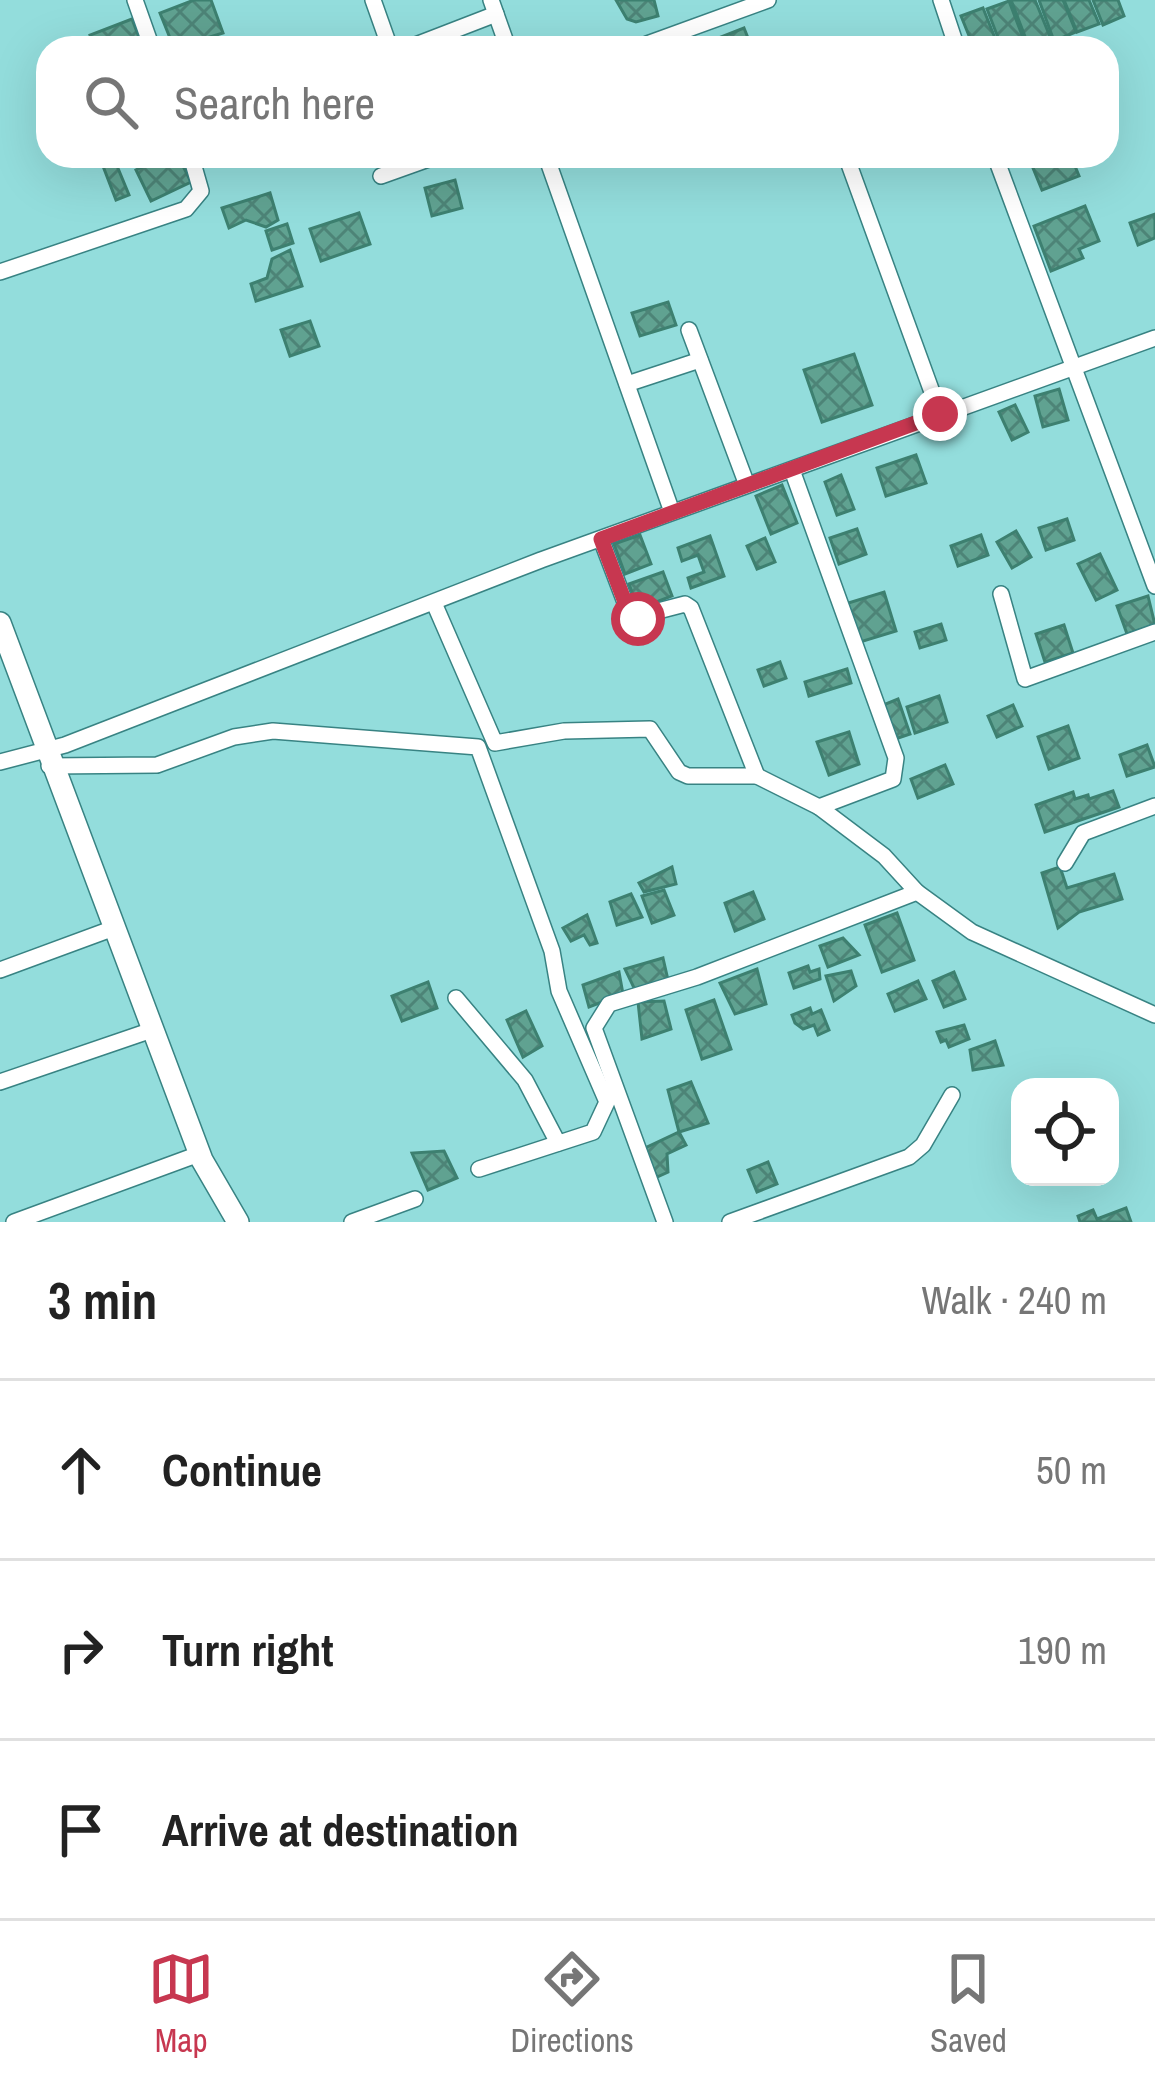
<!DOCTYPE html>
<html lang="en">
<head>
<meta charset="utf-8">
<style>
  body { margin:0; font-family:"Archivo Narrow",sans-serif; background:#f6f6f6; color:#222 }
  .controls { position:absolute; right:36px; bottom:36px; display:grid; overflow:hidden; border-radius:24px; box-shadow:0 12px 48px #0002 }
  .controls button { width:108px; height:108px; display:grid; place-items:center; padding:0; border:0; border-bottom:3px solid #e0e0e0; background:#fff; color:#222; font:60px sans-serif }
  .stop { position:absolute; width:36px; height:36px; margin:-27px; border:9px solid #c73750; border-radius:50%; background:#fff }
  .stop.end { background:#c73750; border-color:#fff; box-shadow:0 3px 12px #0008 }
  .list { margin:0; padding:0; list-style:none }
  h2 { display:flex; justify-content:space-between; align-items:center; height:156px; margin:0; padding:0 48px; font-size:51px }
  h2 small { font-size:39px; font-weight:400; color:#767676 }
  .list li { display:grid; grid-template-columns:78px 1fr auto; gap:36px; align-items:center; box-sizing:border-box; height:180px; padding:0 48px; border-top:3px solid #e0e0e0 }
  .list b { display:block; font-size:45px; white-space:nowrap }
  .list em { font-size:39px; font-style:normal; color:#767676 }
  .icon { flex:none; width:66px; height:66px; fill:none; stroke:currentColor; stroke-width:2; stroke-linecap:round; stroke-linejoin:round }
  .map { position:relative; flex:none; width:1155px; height:1222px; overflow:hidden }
  .search { position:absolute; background:#fff; box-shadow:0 12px 48px #0002; left:36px; right:36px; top:36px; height:132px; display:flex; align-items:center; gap:30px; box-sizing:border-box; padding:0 42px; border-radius:36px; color:#767676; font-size:45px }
  .sheet { height:696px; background:#fff }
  nav { display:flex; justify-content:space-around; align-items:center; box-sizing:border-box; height:168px; border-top:3px solid #e0e0e0; background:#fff; font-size:33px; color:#767676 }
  nav a { display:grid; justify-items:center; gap:6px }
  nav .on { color:#c73750 }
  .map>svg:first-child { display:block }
</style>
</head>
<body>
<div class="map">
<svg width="1155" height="1222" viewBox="0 0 1155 1222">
  <defs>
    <pattern id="building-cross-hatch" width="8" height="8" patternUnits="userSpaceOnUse" patternTransform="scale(3)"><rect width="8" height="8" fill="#60a291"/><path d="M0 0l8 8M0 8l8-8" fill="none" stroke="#4d8477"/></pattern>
  </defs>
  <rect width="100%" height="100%" fill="#93dddc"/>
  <!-- building -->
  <g fill="url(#building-cross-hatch)" stroke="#3d8070" stroke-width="3">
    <path d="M 194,0 L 211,0 L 223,33 L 174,48 L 160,13 Z"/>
    <path d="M 654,0 L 658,16 L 636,22 L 627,19 L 616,0 Z"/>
    <path d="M 1011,0 L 1035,0 L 1051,39 L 1029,47 Z"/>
    <path d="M 1039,0 L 1063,0 L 1076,32 L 1054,41 Z"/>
    <path d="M 1064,0 L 1089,0 L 1099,24 L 1077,32 Z"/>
    <path d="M 1093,0 L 1118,0 L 1124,16 L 1103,25 Z"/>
    <path d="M 1009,1 L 1027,48 L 1002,48 L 987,9 Z"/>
    <path d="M 983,8 L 999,48 L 974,48 L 961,16 Z"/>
    <path d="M 132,19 L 143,48 L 95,48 L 90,35 Z"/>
    <path d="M 744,28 L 752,48 L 705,48 L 703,44 Z"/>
    <path d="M 165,156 L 178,156 L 191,182 L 151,201 L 136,170 Z"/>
    <path d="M 1049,156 L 1071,156 L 1079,176 L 1042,190 L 1031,163 Z"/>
    <path d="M 115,161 L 129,195 L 116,200 L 103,166 Z"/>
    <path d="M 455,180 L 462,208 L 432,216 L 425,188 Z"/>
    <path d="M 270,193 L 278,220 L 266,227 L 246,220 L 229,228 L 222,208 Z"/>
    <path d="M 1085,206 L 1099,241 L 1079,249 L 1083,258 L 1051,271 L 1034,226 Z"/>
    <path d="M 359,213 L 370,244 L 321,261 L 310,229 Z"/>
    <path d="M 1155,214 L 1155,238 L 1138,245 L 1130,223 Z"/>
    <path d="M 287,224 L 293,243 L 272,250 L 266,231 Z"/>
    <path d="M 290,250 L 302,286 L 256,301 L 251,284 L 267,278 L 272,259 Z"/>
    <path d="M 668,302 L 676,325 L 640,336 L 632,313 Z"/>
    <path d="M 310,321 L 319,346 L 290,356 L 281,330 Z"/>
    <path d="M 854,354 L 872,405 L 822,422 L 804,370 Z"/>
    <path d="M 1059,389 L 1068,420 L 1043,427 L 1035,396 Z"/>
    <path d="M 1015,405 L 1028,432 L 1012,440 L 999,412 Z"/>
    <path d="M 916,455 L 926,483 L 886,496 L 877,468 Z"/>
    <path d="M 841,475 L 854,509 L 837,515 L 825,482 Z"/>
    <path d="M 782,485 L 797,523 L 771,534 L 756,496 Z"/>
    <path d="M 1067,519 L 1074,540 L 1046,550 L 1039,528 Z"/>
    <path d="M 857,529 L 866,554 L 839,564 L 830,538 Z"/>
    <path d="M 1016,531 L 1031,557 L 1012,568 L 997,542 Z"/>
    <path d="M 640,535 L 651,564 L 625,574 L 614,544 Z"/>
    <path d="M 981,535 L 988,555 L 958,566 L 951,546 Z"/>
    <path d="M 710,536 L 724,576 L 691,588 L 688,578 L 704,572 L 698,555 L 682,561 L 678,548 Z"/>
    <path d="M 765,538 L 775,562 L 757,569 L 747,546 Z"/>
    <path d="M 1100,554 L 1117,590 L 1096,600 L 1078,564 Z"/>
    <path d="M 663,572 L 672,596 L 638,609 L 629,584 Z"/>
    <path d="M 884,592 L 896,631 L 857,643 L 845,604 Z"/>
    <path d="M 1148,596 L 1155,625 L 1127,634 L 1117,606 Z"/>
    <path d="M 941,624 L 946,640 L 920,648 L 915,632 Z"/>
    <path d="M 1064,625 L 1073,653 L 1045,662 L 1036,634 Z"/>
    <path d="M 780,662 L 786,678 L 764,686 L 758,670 Z"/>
    <path d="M 847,669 L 851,683 L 809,696 L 805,682 Z"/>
    <path d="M 939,696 L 947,722 L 915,733 L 907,707 Z"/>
    <path d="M 898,699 L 910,734 L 895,739 L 883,705 Z"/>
    <path d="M 1013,705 L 1022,726 L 997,737 L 988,716 Z"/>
    <path d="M 1068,726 L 1079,758 L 1049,769 L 1038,737 Z"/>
    <path d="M 849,732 L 859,764 L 829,775 L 817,742 Z"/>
    <path d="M 1147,745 L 1155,767 L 1127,776 L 1120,755 Z"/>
    <path d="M 945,765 L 953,784 L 918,798 L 911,779 Z"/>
    <path d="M 1113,791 L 1119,807 L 1045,832 L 1036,805 L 1073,792 L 1075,799 L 1088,795 L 1089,799 Z"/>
    <path d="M 672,867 L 676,884 L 644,892 L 639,883 Z"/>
    <path d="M 1060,867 L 1067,888 L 1114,874 L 1122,899 L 1079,912 L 1058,928 L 1042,873 Z"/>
    <path d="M 664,890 L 674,915 L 652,923 L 642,896 Z"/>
    <path d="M 753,892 L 764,919 L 735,931 L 725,903 Z"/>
    <path d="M 631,894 L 642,917 L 617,925 L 610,902 Z"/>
    <path d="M 897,913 L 914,960 L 882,972 L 865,925 Z"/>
    <path d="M 587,915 L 597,943 L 590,945 L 584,935 L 571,941 L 563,928 Z"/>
    <path d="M 843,938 L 859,955 L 828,967 L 820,946 Z"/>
    <path d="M 663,958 L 668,980 L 635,990 L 625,969 Z"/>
    <path d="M 808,966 L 810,972 L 819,969 L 820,979 L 794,988 L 789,973 Z"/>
    <path d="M 757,969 L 766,1004 L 735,1014 L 720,983 Z"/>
    <path d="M 851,971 L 856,986 L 834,1001 L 826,976 Z"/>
    <path d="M 619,972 L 623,994 L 589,1007 L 583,985 Z"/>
    <path d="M 954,972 L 965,999 L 944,1007 L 933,981 Z"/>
    <path d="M 918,981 L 926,999 L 895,1011 L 888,994 Z"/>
    <path d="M 428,982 L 437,1008 L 402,1021 L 392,996 Z"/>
    <path d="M 714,1000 L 731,1049 L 702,1059 L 686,1010 Z"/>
    <path d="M 664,1001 L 671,1029 L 642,1039 L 638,1002 Z"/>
    <path d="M 810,1008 L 812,1014 L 821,1010 L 829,1030 L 818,1035 L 814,1025 L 803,1029 L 795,1023 L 792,1015 Z"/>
    <path d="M 526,1011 L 542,1046 L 523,1057 L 507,1020 Z"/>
    <path d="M 964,1025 L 969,1039 L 949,1047 L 946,1040 L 941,1042 L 937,1032 Z"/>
    <path d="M 995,1041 L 1003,1065 L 973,1070 L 970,1050 Z"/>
    <path d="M 691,1082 L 708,1123 L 679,1132 L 668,1090 Z"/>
    <path d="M 679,1132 L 686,1145 L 667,1154 L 668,1172 L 657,1177 L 643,1149 Z"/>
    <path d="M 444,1151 L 457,1178 L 428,1190 L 412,1153 Z"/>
    <path d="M 768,1162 L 777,1184 L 757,1192 L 748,1170 Z"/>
    <path d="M 1126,1208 L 1131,1222 L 1080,1222 L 1078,1216 L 1093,1210 L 1097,1219 Z"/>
  </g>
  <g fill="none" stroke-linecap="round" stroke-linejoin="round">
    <!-- street casing -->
    <g stroke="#388383" stroke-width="18">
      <g id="street">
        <path d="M 135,0 L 152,48"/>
        <path d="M 373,0 L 390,48"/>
        <path d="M 491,0 L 508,48"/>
        <path d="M 941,0 L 957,48"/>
        <path d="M 647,44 L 768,0"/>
        <path d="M 408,48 L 496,14"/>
        <path d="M 546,156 L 672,512"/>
        <path d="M 846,156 L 940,414"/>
        <path d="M 995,156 L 1155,586"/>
        <path d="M 381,176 L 437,156"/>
        <path d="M 0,272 L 186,209 L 201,191 L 191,156"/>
        <path d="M 689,330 L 747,485"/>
        <path d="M 627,384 L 700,360"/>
        <path d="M 601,539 L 631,618 L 685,604 L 691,608 L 757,776"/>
        <path d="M 1001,594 L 1025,679 L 1155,632"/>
        <path d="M 434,603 L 495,743 L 564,731 L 650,729 L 679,772 L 688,776 L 757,776 L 819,807 L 893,779 L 896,758 L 792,470"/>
        <path d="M 0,762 L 65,745 L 541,560 L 1155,338"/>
        <path d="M 49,766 L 157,765 L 234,737 L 273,731 L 478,747 L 552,951 L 559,991 L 607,1102 L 593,1132 L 479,1169"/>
        <path d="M 1065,863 L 1083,833 L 1155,806"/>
        <path d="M 917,892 L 972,932 L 1155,1015"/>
        <path d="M 0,970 L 114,928"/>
        <path d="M 456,998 L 525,1080 L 558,1143"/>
        <path d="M 0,1082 L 152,1030"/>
        <path d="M 14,1222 L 199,1154"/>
        <path d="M 352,1222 L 415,1199"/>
        <path d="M 665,1222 L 594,1028 L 609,1004 L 697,977 L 917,892 L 884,856 L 819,807"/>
        <path d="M 730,1222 L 909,1157 L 923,1145 L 952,1095"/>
      </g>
    </g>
    <!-- secondary casing -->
    <g stroke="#388383" stroke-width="24">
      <path id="secondary" d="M 0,623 L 202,1160 L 238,1222"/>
    </g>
    <!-- street -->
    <use href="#street" stroke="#fff" stroke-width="15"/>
    <!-- secondary -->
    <use href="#secondary" stroke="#fff" stroke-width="21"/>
  </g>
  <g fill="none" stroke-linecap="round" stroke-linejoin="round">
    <!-- route -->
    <path stroke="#c73750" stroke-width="15" d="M 638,619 L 631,618 L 601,539 L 940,414"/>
  </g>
</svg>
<div class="controls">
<button><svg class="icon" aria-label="locate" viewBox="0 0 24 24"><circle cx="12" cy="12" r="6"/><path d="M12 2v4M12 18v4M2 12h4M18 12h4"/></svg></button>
</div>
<div class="stop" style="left:638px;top:619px"></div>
<div class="stop end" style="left:940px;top:414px"></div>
<div class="search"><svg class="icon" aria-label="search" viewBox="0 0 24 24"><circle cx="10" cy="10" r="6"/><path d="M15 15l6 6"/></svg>Search here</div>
</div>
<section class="sheet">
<h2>3 min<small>Walk · 240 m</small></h2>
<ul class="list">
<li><svg class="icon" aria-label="ahead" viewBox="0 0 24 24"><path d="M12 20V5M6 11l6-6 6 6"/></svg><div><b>Continue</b></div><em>50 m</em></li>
<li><svg class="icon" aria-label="right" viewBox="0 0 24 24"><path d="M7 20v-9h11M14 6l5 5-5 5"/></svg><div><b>Turn right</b></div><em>190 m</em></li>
<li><svg class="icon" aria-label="arrive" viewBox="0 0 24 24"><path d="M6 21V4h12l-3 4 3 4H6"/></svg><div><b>Arrive at destination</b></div></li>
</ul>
</section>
<nav>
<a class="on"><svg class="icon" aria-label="map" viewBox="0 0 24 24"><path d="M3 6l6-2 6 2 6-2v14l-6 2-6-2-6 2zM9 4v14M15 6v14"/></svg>Map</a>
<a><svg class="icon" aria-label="directions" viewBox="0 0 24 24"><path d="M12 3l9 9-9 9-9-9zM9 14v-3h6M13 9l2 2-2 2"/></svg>Directions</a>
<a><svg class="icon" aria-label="saved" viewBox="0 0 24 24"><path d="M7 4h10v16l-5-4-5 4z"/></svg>Saved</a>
</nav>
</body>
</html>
